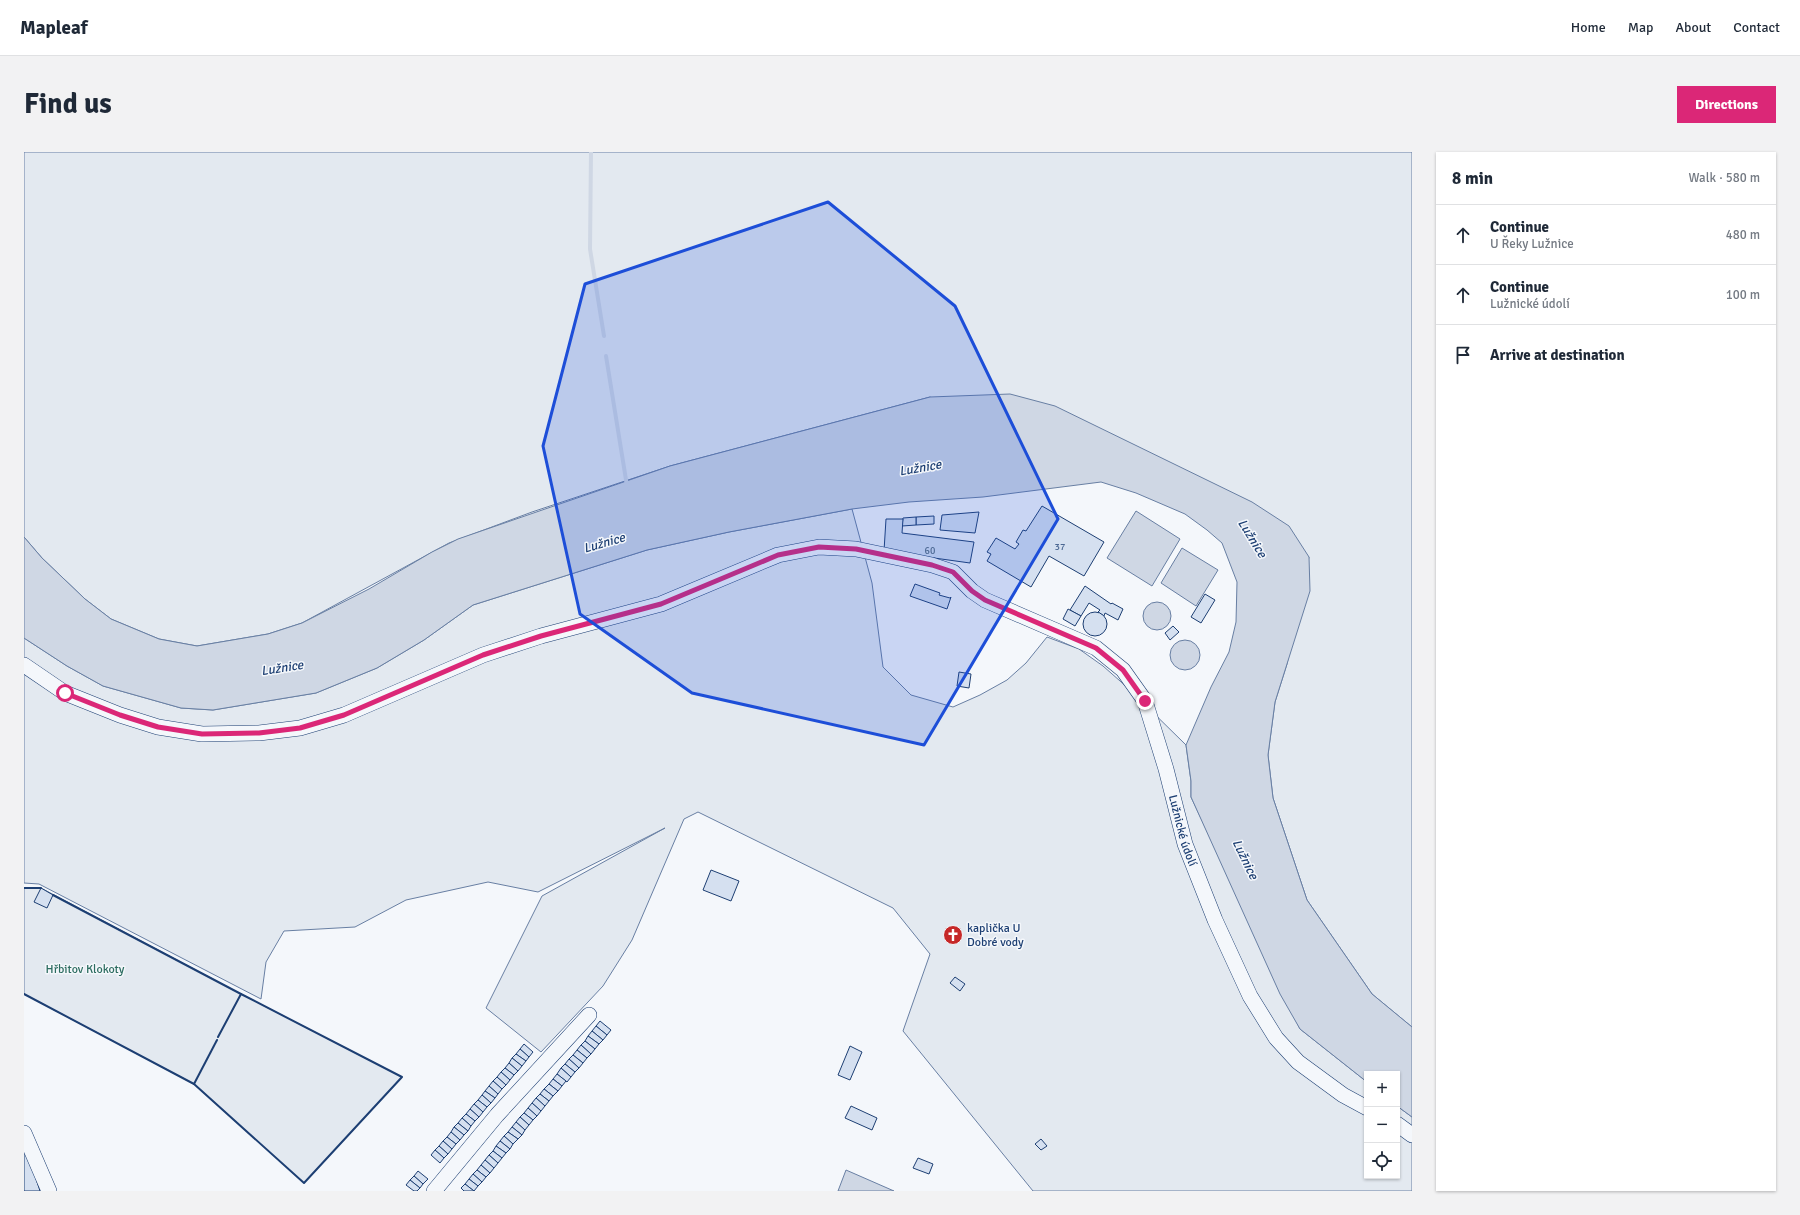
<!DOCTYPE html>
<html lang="en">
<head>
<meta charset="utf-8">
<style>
  body { margin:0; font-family:Signika,sans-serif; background:#f2f2f3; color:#1f2937 }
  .controls { position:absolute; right:12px; bottom:12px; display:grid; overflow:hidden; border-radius:0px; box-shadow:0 1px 3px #0004 }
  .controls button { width:36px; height:36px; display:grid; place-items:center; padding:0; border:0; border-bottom:1px solid #e0e1e3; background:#fff; color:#1f2937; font:20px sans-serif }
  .stop { position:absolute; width:12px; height:12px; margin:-9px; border:3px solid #db2777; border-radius:50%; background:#fff }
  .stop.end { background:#db2777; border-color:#fff; box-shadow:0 1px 4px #0008 }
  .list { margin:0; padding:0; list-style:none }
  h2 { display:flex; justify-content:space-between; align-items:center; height:52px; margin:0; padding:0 16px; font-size:17px }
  h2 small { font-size:13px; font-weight:400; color:#747a83 }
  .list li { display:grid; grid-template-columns:26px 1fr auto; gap:12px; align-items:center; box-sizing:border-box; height:60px; padding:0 16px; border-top:1px solid #e0e1e3 }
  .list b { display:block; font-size:15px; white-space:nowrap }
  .list p { margin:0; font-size:13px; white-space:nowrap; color:#747a83 }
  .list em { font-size:13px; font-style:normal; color:#747a83 }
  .icon { flex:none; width:22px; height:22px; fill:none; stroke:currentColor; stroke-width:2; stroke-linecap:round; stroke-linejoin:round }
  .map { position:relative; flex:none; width:1388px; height:1039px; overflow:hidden; border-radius:0px }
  header { display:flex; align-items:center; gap:24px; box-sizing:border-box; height:56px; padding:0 20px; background:#fff; border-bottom:1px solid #e0e1e3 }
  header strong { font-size:19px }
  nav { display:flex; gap:22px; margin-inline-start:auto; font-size:14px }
  .intro { display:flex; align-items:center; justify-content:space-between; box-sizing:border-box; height:96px; padding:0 24px }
  h1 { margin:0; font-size:28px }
  .button { padding:10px 18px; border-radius:0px; background:#db2777; color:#fff; font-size:14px; font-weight:700 }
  main { display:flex; gap:24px; padding:0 24px }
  aside { flex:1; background:#fff; border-radius:0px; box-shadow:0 1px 3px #0004 }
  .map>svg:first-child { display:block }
</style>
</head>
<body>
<header>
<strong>Mapleaf</strong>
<nav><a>Home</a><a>Map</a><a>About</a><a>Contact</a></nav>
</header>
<div class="intro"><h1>Find us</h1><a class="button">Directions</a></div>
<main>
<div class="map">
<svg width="1388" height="1039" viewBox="0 0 1388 1039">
  <rect width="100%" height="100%" fill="#f4f7fb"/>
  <!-- green -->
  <g fill="#e3e9f0" stroke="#687fa3">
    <path d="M 0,0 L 1388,0 L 1388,875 L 1348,842 L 1283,748 L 1249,646 L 1244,603 L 1251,550 L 1263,512 L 1285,405 L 906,245 L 646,314 L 508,360 L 425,391 L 278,471 L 244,482 L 173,494 L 135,487 L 87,467 L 61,447 L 18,406 L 0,385 Z"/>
    <path d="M 828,357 L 848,431 L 859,515 L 887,543 L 929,555 L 956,543 L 983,528 L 1002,511 L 1023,485 L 1055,497 L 1079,514 L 1104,536 L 1162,593 L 1167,629 L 1167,645 L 1276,877 L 1343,930 L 1343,1024 L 1373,1024 L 1373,954 L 1388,965 L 1388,1039 L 1009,1039 L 879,879 L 906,802 L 869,756 L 674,660 L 660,667 L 608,788 L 579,834 L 517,900 L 462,856 L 518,744 L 641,676 L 514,740 L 464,730 L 382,748 L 331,775 L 260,779 L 242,810 L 237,847 L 15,732 L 0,731 L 0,486 L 43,514 L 79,534 L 157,556 L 189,558 L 292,541 L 353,516 L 400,488 L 449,453 L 623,398 L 705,380 Z"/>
    <path d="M 0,736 L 17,736 L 217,842 L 378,925 L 280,1031 L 170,932 L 0,842 Z"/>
  </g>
  <!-- water -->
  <g fill="#cfd7e4" stroke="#687fa3">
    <path d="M 986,242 L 1031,254 L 1228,350 L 1265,374 L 1285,405 L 1286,439 L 1251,550 L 1244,603 L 1249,646 L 1283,748 L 1348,842 L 1388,875 L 1388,965 L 1373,954 L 1373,922 L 1343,922 L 1343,930 L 1276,877 L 1256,842 L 1167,645 L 1167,629 L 1162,593 L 1187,535 L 1205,500 L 1212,470 L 1213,430 L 1198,391 L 1183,378 L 1161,362 L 1112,341 L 1077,330 L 959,345 L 885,350 L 828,357 L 705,380 L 623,398 L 449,453 L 400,488 L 353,516 L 292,541 L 189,558 L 157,556 L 79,534 L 43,514 L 0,486 L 0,385 L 18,406 L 61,447 L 87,467 L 135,487 L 173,494 L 244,482 L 278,471 L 345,437 L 408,400 L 434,387 L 646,314 L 906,245 Z"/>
    <path d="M 1112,359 L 1156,387 L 1128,434 L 1083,406 Z"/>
    <path d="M 1158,396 L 1194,418 L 1172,454 L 1137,431 Z"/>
    <circle cx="1133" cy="464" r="14"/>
    <circle cx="1161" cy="503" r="15"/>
    <path d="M 822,1018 L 870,1039 L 814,1039 Z"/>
  </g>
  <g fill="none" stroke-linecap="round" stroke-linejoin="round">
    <!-- stream -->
    <g stroke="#cfd7e4" stroke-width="4">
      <path d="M 567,0 L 566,97 L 580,184"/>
      <path d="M 582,204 L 603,334"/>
    </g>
  </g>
  <!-- building -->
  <g fill="#d5e0f0" stroke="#1d3f73">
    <path d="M 1018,354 L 1080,390 L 1060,424 L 1025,404 L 1007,435 L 963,409 L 967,402 L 963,400 L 972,386 L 991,397 L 995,392 L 992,390 L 999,378 L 1002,379 Z"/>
    <path d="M 955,360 L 951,381 L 916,378 L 918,363 Z"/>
    <path d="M 910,364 L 910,372 L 892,373 L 892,365 Z"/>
    <path d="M 892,365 L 892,373 L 878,374 L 879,366 Z"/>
    <path d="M 862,367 L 879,367 L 878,381 L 950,390 L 946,411 L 860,399 Z"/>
    <path d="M 891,432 L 916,441 L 915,443 L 926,446 L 927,445 L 923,457 L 886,444 Z"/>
    <path d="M 1061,434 L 1087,452 L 1088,451 L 1099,457 L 1094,468 L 1081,461 L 1080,464 L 1074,460 L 1076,458 L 1065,451 L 1057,464 L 1046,458 Z"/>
    <path d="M 1181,442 L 1191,448 L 1177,471 L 1167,465 Z"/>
    <path d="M 1044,457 L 1057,464 L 1051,474 L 1039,467 Z"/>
    <circle cx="1071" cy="472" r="12"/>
    <path d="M 1149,474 L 1155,480 L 1146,488 L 1141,481 Z"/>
    <path d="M 935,520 L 947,522 L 945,536 L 933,534 Z"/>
    <path d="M 687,718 L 715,729 L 707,749 L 679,738 Z"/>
    <path d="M 17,736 L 29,743 L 23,756 L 10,750 Z"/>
    <circle cx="929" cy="784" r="5"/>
    <path d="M 931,825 L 941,832 L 936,839 L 926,831 Z"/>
    <path d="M 576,869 L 587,878 L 583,883 L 572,874 Z"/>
    <path d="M 572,874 L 583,883 L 579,888 L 568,879 Z"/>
    <path d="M 568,879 L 579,888 L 575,892 L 564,884 Z"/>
    <path d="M 564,884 L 575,892 L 571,897 L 561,889 Z"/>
    <path d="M 561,889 L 571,897 L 567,902 L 557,893 Z"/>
    <path d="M 500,892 L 509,900 L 505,905 L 496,897 Z"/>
    <path d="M 557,893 L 567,902 L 563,906 L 553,898 Z"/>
    <path d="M 826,894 L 838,900 L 826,928 L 814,923 Z"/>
    <path d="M 496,897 L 505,905 L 502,909 L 492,902 Z"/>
    <path d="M 553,898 L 563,906 L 559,911 L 549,903 Z"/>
    <path d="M 492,902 L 502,909 L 498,914 L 488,906 Z"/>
    <path d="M 549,903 L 559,911 L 555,916 L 545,907 Z"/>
    <path d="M 488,906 L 498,914 L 494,919 L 485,911 Z"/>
    <path d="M 545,907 L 555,916 L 551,920 L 541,912 Z"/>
    <path d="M 485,911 L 494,919 L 490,923 L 481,916 Z"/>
    <path d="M 541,912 L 551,920 L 547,925 L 537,916 Z"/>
    <path d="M 481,916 L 490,923 L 486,928 L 477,920 Z"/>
    <path d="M 537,916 L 547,925 L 543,930 L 533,922 Z"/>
    <path d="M 477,920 L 486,928 L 482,933 L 473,925 Z"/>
    <path d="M 533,922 L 542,929 L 538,934 L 529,927 Z"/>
    <path d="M 473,925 L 482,933 L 478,937 L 469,929 Z"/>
    <path d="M 529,927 L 538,934 L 534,939 L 525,932 Z"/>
    <path d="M 469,929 L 478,937 L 474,942 L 465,934 Z"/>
    <path d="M 525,932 L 534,939 L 529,944 L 520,937 Z"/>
    <path d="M 465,934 L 474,942 L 471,946 L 461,939 Z"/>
    <path d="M 520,937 L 529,944 L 525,949 L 516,942 Z"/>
    <path d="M 461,939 L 471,946 L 467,951 L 458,943 Z"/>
    <path d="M 516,942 L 525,949 L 521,954 L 512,946 Z"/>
    <path d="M 458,943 L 467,951 L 463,955 L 454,948 Z"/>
    <path d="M 512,946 L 521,954 L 517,959 L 508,951 Z"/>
    <path d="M 454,948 L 463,955 L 459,960 L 450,952 Z"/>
    <path d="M 508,951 L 517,959 L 513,964 L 504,956 Z"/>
    <path d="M 450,952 L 459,960 L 455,965 L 446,957 Z"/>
    <path d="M 827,954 L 853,966 L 848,978 L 821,966 Z"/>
    <path d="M 504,956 L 513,964 L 509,968 L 500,961 Z"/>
    <path d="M 446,957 L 455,965 L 451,969 L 442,962 Z"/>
    <path d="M 500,961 L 509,968 L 505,973 L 496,965 Z"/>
    <path d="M 442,962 L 451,969 L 447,974 L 438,966 Z"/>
    <path d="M 496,965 L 505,973 L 501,978 L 492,970 Z"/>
    <path d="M 438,966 L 447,974 L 444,979 L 434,971 Z"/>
    <path d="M 492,970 L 501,978 L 498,983 L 488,975 Z"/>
    <path d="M 434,971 L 444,979 L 440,983 L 430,975 Z"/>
    <path d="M 430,975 L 440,983 L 436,988 L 427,980 Z"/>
    <path d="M 488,975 L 498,983 L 494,987 L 484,980 Z"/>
    <path d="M 427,980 L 436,988 L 432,992 L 423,985 Z"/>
    <path d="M 484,980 L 494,987 L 489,992 L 480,984 Z"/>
    <path d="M 480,984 L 489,992 L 486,997 L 476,989 Z"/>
    <path d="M 423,985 L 432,992 L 428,997 L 419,989 Z"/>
    <path d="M 1017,987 L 1023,994 L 1017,998 L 1011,992 Z"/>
    <path d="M 419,989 L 428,997 L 424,1002 L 415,994 Z"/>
    <path d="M 476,989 L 486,997 L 482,1001 L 472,994 Z"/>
    <path d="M 415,994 L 424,1002 L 420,1006 L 411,998 Z"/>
    <path d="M 472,994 L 482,1001 L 478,1006 L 469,999 Z"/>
    <path d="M 0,995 L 9,1018 L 16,1039 L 0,1039 Z"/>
    <path d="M 411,998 L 420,1006 L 416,1011 L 407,1003 Z"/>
    <path d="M 469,999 L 478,1006 L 474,1011 L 465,1003 Z"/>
    <path d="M 465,1003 L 474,1011 L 470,1016 L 461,1008 Z"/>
    <path d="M 894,1006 L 909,1012 L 905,1022 L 889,1016 Z"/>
    <path d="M 461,1008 L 470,1016 L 466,1021 L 457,1013 Z"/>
    <path d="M 457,1013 L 466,1021 L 462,1025 L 453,1018 Z"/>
    <path d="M 453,1018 L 462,1025 L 458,1030 L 449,1022 Z"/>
    <path d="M 394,1019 L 404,1027 L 399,1032 L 390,1024 Z"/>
    <path d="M 449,1022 L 458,1030 L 454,1034 L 445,1027 Z"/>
    <path d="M 390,1024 L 399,1032 L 396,1036 L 386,1028 Z"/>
    <path d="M 445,1027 L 454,1034 L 450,1039 L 441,1032 Z"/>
    <path d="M 386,1028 L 396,1036 L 393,1039 L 390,1039 L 382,1033 Z"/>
    <path d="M 441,1032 L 450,1039 L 440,1039 L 437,1036 Z"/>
  </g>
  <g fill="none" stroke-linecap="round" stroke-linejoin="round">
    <!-- minor casing -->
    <g stroke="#1d3f73" stroke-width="16">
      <g id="minor">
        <path id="s1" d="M 0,513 L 41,541 L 96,563 L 134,575 L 178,582 L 235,581 L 276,576 L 320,563 L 459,503 L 517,484 L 637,452 L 754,403 L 795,395 L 832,397 L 908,413 L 929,420 L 948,439 L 961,448 L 1072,496 L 1099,518 L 1121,549 L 1142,617 L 1161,692 L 1191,768 L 1226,844 L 1252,886 L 1274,910 L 1319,943 L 1343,956"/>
        <path d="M 1373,972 L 1388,983"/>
        <path d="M 0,981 L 25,1039"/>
        <path d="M 410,1039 L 473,963 L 565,863"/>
      </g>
    </g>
    <!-- minor -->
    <use href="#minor" stroke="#f4f7fb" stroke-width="15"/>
    <!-- wall -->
    <g stroke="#1d3f73" stroke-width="2">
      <path d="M 0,736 L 17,736"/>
      <path d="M 0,842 L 170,932 L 280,1031 L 378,925 L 217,842 L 29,743"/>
      <path d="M 194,885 L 217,842"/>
      <path d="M 170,932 L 193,888"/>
    </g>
  </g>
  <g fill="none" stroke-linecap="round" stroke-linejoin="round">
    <!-- route -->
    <path stroke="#db2777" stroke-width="5" d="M 41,541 L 96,563 L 134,575 L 178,582 L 235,581 L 276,576 L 320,563 L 459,503 L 517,484 L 637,452 L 754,403 L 795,395 L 832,397 L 908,413 L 929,420 L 948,439 L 961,448 L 1072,496 L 1099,518 L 1121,549"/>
  </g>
  <!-- marked area -->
  <path fill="#1d4ed8" fill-opacity="0.2" stroke="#1d4ed8" stroke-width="3" stroke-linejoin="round" d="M 804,50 L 931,154 L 1034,367 L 900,593 L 668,541 L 556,462 L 519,294 L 561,132 Z"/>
  <!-- icons -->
  <defs>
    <g id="church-disc" transform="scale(1)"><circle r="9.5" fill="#c62828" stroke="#f4f7fb"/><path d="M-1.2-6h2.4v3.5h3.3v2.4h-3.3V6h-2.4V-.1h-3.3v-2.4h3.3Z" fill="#fff"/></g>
  </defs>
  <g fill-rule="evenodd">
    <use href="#church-disc" x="929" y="783"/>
  </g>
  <g text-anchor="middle" stroke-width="3" stroke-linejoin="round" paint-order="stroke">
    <!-- number labels -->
    <g font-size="10" fill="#4b6792">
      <text x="1036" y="398">37</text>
      <text x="906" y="402">60</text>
    </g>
    <!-- street labels -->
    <g font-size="12" fill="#1d3f73" stroke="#f4f7fb">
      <text dy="4" stroke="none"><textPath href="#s1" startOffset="1351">Lužnické údolí</textPath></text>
    </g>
    <!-- poi labels -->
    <g font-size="12" fill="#1d3f73" stroke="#f4f7fb" text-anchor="start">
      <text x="943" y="780">kaplička U<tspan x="943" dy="14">Dobré vody</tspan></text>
    </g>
    <!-- park labels -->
    <g font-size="12" fill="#2c6c60" stroke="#f4f7fb">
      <text x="61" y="821">Hřbitov Klokoty</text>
    </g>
    <!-- water labels -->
    <g font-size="13" font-style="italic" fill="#1d3f73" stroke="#f4f7fb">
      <text transform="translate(896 315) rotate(-10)" y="5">Lužnice</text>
      <text transform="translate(1229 386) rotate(58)" y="5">Lužnice</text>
      <text transform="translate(580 390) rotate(-16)" y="5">Lužnice</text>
      <text transform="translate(258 515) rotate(-9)" y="5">Lužnice</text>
      <text transform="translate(1222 707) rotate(64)" y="5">Lužnice</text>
    </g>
  </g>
</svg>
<div class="controls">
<button>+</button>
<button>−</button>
<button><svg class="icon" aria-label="locate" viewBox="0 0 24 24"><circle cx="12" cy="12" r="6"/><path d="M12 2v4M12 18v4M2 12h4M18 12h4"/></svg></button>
</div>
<div class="stop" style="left:41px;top:541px"></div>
<div class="stop end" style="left:1121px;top:549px"></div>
</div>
<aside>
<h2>8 min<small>Walk · 580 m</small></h2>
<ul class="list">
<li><svg class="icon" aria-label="ahead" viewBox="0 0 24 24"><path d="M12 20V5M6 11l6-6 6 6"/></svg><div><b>Continue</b><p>U Řeky Lužnice</p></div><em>480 m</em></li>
<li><svg class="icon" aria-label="ahead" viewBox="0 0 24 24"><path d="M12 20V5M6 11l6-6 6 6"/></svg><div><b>Continue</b><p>Lužnické údolí</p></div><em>100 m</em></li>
<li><svg class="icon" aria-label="arrive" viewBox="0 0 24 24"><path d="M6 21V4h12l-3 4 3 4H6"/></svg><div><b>Arrive at destination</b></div></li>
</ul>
</aside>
</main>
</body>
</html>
